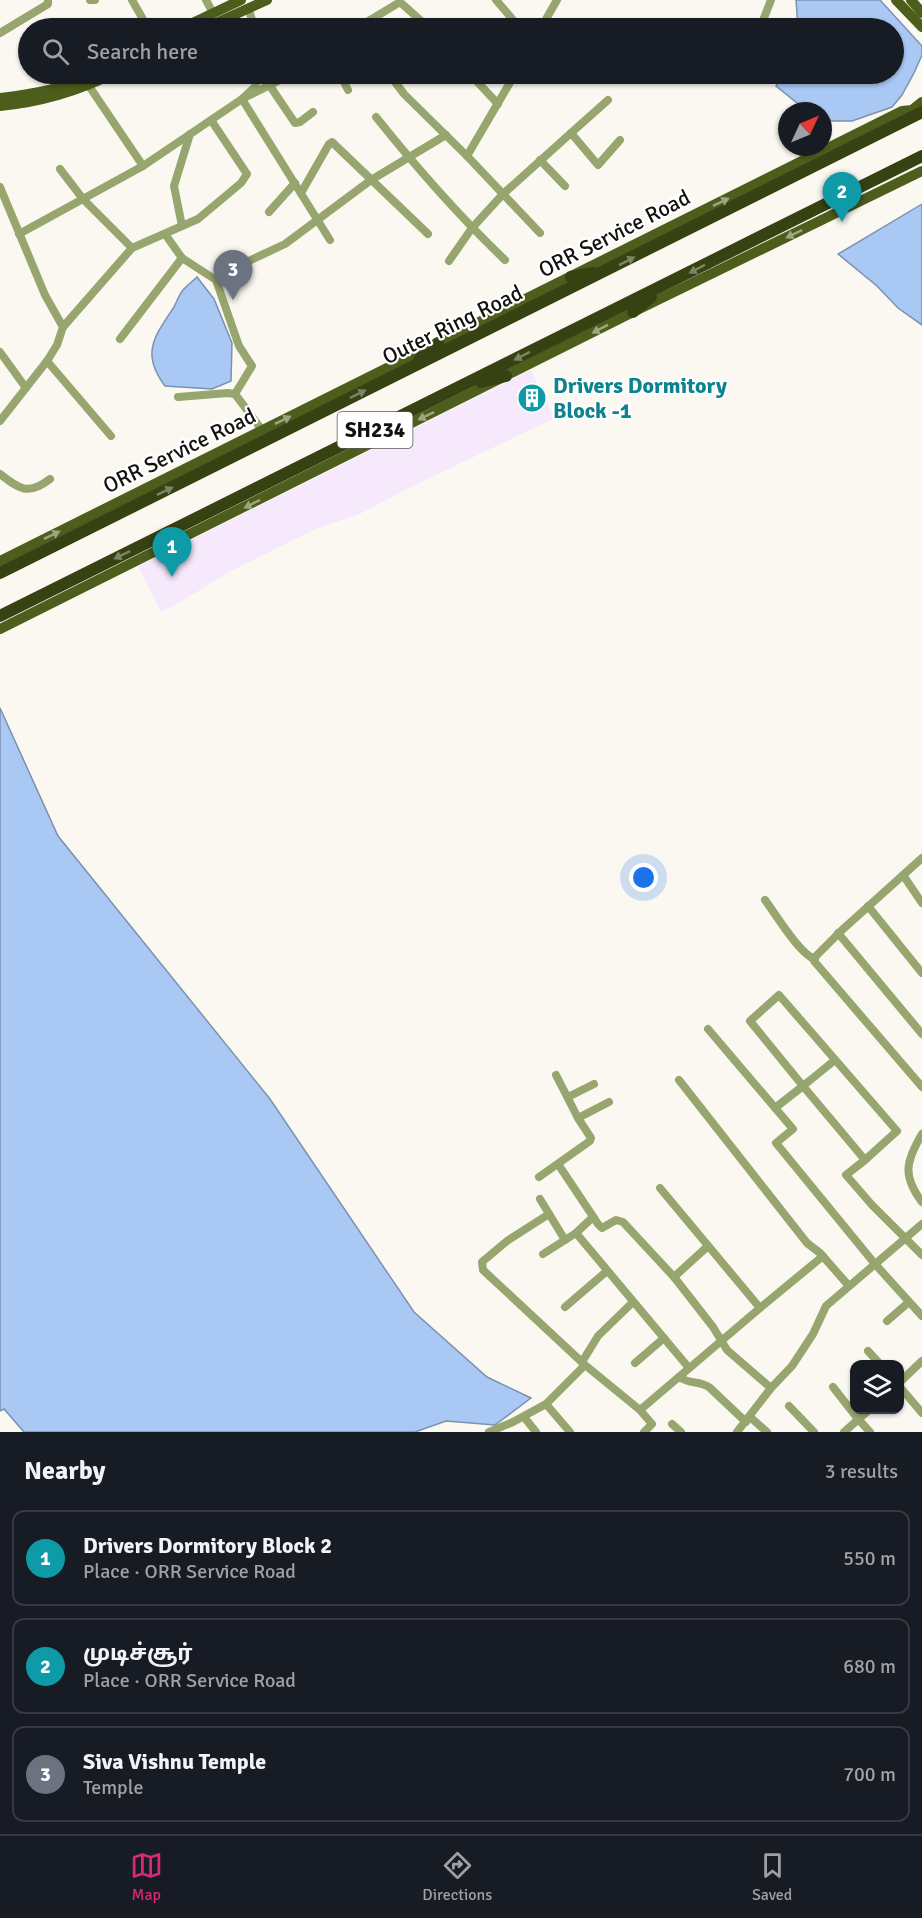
<!DOCTYPE html>
<html lang="en">
<head>
<meta charset="utf-8">
<style>
  body { margin:0; font-family:Signika,"Noto Sans Tamil",sans-serif; background:#20242c; color:#f1f3f6 }
  .controls { position:absolute; right:18px; bottom:18px; display:grid; overflow:hidden; border-radius:12px; box-shadow:0 2px 4px #0004 }
  .controls button { width:54px; height:54px; display:grid; place-items:center; padding:0; border:0; border-bottom:2px solid #363941; background:#171b24; color:#f1f3f6; font:30px sans-serif }
  .compass { position:absolute; left:778px; top:102px; width:54px; height:54px; border-radius:50%; background:#171b24; box-shadow:0 2px 4px #0004; rotate:46deg }
  .you { position:absolute; left:644px; top:878px; width:21px; height:21px; margin:-15px; border:4px solid #fff; border-radius:50%; background:#1a73e8; box-shadow:0 0 0 9px #1a73e833 }
  .badge { display:grid; place-items:center; width:39px; height:39px; border-radius:50%; background:#db2777; color:#fff; font-size:20px; font-weight:700 }
  .pin { position:absolute; translate:-50% -50px; filter:drop-shadow(0 2px 3px #0008) }
  .pin::after { content:''; position:absolute; top:32px; width:21px; height:18px; background:inherit; clip-path:polygon(0 0,100% 0,50% 100%) }
  .list { margin:0; padding:0; list-style:none }
  h2 { display:flex; justify-content:space-between; align-items:center; height:78px; margin:0; padding:0 24px; font-size:26px }
  h2 small { font-size:20px; font-weight:400; color:#9ea1a6 }
  .list li { display:grid; grid-template-columns:39px 1fr auto; gap:18px; align-items:center; box-sizing:border-box; height:96px; margin:0 12px 12px; padding:0 12px; border:2px solid #363941; border-radius:12px }
  .list b { display:block; font-size:22px; white-space:nowrap }
  .list p { margin:0; font-size:20px; white-space:nowrap; color:#9ea1a6 }
  .list em { font-size:20px; font-style:normal; color:#9ea1a6 }
  .icon { flex:none; width:33px; height:33px; fill:none; stroke:currentColor; stroke-width:2; stroke-linecap:round; stroke-linejoin:round }
  .map { position:relative; flex:none; width:922px; height:1432px; overflow:hidden }
  .search { position:absolute; background:#171b24; box-shadow:0 2px 4px #0004; left:18px; right:18px; top:18px; height:66px; display:flex; align-items:center; gap:15px; box-sizing:border-box; padding:0 21px; border-radius:33px; color:#9ea1a6; font-size:22px }
  .sheet { height:402px; background:#171b24 }
  nav { display:flex; justify-content:space-around; align-items:center; box-sizing:border-box; height:84px; border-top:2px solid #363941; background:#171b24; font-size:16px; color:#9ea1a6 }
  nav a { display:grid; justify-items:center; gap:3px }
  nav .on { color:#db2777 }
  .map>svg:first-child { display:block }
</style>
</head>
<body>
<div class="map">
<svg width="922" height="1432" viewBox="0 0 922 1432">
  <rect width="100%" height="100%" fill="#fbf8f2"/>
  <!-- industrial -->
  <path fill="#f7e9fc" d="M 531,370 L 555,418 L 403,491 L 362,513 L 318,528 L 229,572 L 174,606 L 161,612 L 138,566 Z"/>
  <!-- water -->
  <g fill="#aac8f4" stroke="#7c91af" stroke-width="1.5">
    <path d="M 796,0 L 880,0 L 922,46 L 922,55 L 914,73 L 902,95 L 892,107 L 852,121 L 823,121 L 823,111 L 807,111 L 776,86 L 783,74 L 894,74 L 894,28 L 798,28 Z"/>
    <path d="M 922,204 L 922,325 L 898,308 L 877,286 L 838,254 Z"/>
    <path d="M 197,277 L 214,299 L 232,343 L 231,381 L 212,389 L 165,386 C 140,353 155,336 174,307 C 177,301 179,295 183,290 C 187,285 192,282 197,277 Z"/>
    <path d="M 0,708 L 58,836 L 270,1099 L 414,1312 L 487,1377 L 531,1398 L 495,1425 L 446,1421 L 415,1432 L 24,1432 L 4,1409 L 0,1411 Z"/>
  </g>
  <g fill="none" stroke-linecap="round" stroke-linejoin="round">
    <!-- minor -->
    <g stroke="#96a66e" stroke-width="8">
      <path d="M 90,0 L 95,0"/>
      <path d="M 132,0 L 148,28"/>
      <path d="M 206,0 L 213,13"/>
      <path d="M 496,0 L 520,28"/>
      <path d="M 400,2 L 429,28"/>
      <path d="M 248,8 L 255,28"/>
      <path d="M 357,28 L 400,2 L 400,0"/>
      <path d="M 541,28 L 557,0"/>
      <path d="M 760,28 L 771,0"/>
      <path d="M 0,33 L 48,4 L 48,0"/>
      <path d="M 292,74 L 242,99 L 330,240"/>
      <path d="M 340,74 L 348,90"/>
      <path d="M 389,74 L 404,94 L 467,156 L 540,233"/>
      <path d="M 470,74 L 498,104"/>
      <path d="M 758,80 L 761,74"/>
      <path d="M 89,86 L 143,166"/>
      <path d="M 270,86 L 295,123 L 300,122 L 313,112"/>
      <path d="M 376,117 C 416,167 458,215 505,260"/>
      <path d="M 571,133 L 608,100"/>
      <path d="M 467,156 L 515,74"/>
      <path d="M 540,160 L 565,186"/>
      <path d="M 60,169 L 83,199 L 132,248"/>
      <path d="M 0,187 L 45,295 L 63,327"/>
      <path d="M 301,193 L 329,144 L 332,142 L 428,234"/>
      <path d="M 269,212 L 295,183"/>
      <path d="M 182,226 L 174,186 L 190,134"/>
      <path d="M 19,234 L 143,166 L 242,99 L 255,87 L 258,74"/>
      <path d="M 165,234 L 182,258"/>
      <path d="M 449,261 L 472,228 L 503,194 L 571,133 L 598,165 L 620,140"/>
      <path d="M 216,280 L 239,346 L 252,366 L 235,394"/>
      <path d="M 120,339 L 182,258 L 216,280 L 238,266 L 285,244 L 371,180 L 446,135"/>
      <path d="M 0,352 L 26,388"/>
      <path d="M 47,361 L 111,436"/>
      <path d="M 178,397 L 228,393 L 235,394 L 262,430"/>
      <path d="M 0,421 L 47,361 L 57,345 L 63,327 L 132,248 L 198,219 L 241,183 L 247,174 L 211,120"/>
      <path d="M 0,474 C 19,489 28,496 50,479"/>
      <path d="M 922,858 L 842,930 L 815,957 L 814,961 L 922,1087"/>
      <path d="M 903,875 L 922,903"/>
      <path d="M 765,900 C 775,913 800,955 815,959"/>
      <path d="M 868,906 L 922,973"/>
      <path d="M 838,933 L 922,1034"/>
      <path d="M 708,1029 L 793,1129 L 776,1143 L 875,1264 L 922,1316"/>
      <path d="M 835,1060 L 803,1086 L 750,1021 L 779,995 L 897,1131 L 865,1160"/>
      <path d="M 679,1080 L 807,1243 L 820,1253 L 849,1286"/>
      <path d="M 568,1097 L 594,1084"/>
      <path d="M 775,1108 L 803,1086 L 865,1160 L 846,1175 L 872,1205 L 922,1255"/>
      <path d="M 578,1118 L 609,1102"/>
      <path d="M 922,1134 C 906,1161 902,1176 922,1202"/>
      <path d="M 558,1164 L 598,1224 L 602,1228 L 616,1220 L 623,1222 L 674,1277 L 713,1327 L 727,1350 L 771,1388"/>
      <path d="M 539,1177 L 590,1141 L 591,1138 L 578,1118 L 556,1075"/>
      <path d="M 540,1199 L 565,1240"/>
      <path d="M 549,1214 L 507,1241 L 482,1262 L 483,1270 L 585,1365 L 640,1410"/>
      <path d="M 576,1233 L 689,1368"/>
      <path d="M 543,1254 L 576,1233 L 593,1217"/>
      <path d="M 674,1277 L 708,1246"/>
      <path d="M 565,1307 L 607,1271"/>
      <path d="M 760,1308 L 823,1256"/>
      <path d="M 887,1321 L 909,1302"/>
      <path d="M 868,1351 L 880,1364"/>
      <path d="M 582,1362 L 598,1336 L 633,1302"/>
      <path d="M 635,1363 L 664,1338"/>
      <path d="M 679,1377 C 691,1385 698,1380 709,1387 L 746,1422"/>
      <path d="M 900,1382 L 922,1361"/>
      <path d="M 833,1387 L 858,1419 L 870,1432"/>
      <path d="M 900,1387 L 922,1413"/>
      <path d="M 546,1404 L 570,1432"/>
      <path d="M 789,1406 L 814,1432"/>
      <path d="M 524,1417 L 536,1432"/>
      <path d="M 750,1417 L 767,1432"/>
      <path d="M 672,1424 L 681,1432"/>
      <path d="M 489,1432 L 513,1422 L 546,1404 L 585,1365"/>
      <path d="M 644,1432 L 652,1424 L 640,1410 L 760,1308 L 660,1188"/>
      <path d="M 737,1432 L 771,1388 L 792,1366 L 813,1334 L 826,1306 L 922,1224"/>
      <path d="M 844,1432 L 869,1410"/>
    </g>
    <!-- major -->
    <g stroke="#4d5d1c" stroke-width="10">
      <path d="M 896,0 L 922,27"/>
      <path d="M 911,0 L 922,13"/>
      <path d="M 182,28 L 241,0"/>
      <path d="M 205,28 L 267,0"/>
      <path d="M 0,98 C 33,94 64,89 94,74"/>
      <path d="M 0,106 C 40,102 76,92 112,74"/>
      <path d="M 0,561 L 902,111 L 912,110 L 922,102"/>
      <path d="M 0,629 L 633,312 L 922,171"/>
    </g>
    <!-- highway -->
    <g stroke="#364212" stroke-width="12">
      <path d="M 571,277 L 593,273"/>
      <path d="M 633,312 L 651,297"/>
      <path d="M 419,360 L 438,343"/>
      <path d="M 481,382 L 506,376"/>
      <path d="M 0,573 L 922,112"/>
      <path d="M 0,616 L 922,156"/>
    </g>
  </g>
  <!-- one-way arrows -->
  <defs><path id="oneway-solid" d="M-6-.8H1V-3.2L6.5 0L1 3.2V.8H-6Z" transform="scale(1.5)"/></defs>
  <g fill="#9da682">
    <use href="#oneway-solid" transform="translate(721 202) rotate(-26)"/>
    <use href="#oneway-solid" transform="translate(794 234) rotate(154)"/>
    <use href="#oneway-solid" transform="translate(600 329) rotate(153)"/>
    <use href="#oneway-solid" transform="translate(426 416) rotate(154)"/>
    <use href="#oneway-solid" transform="translate(283 420) rotate(-26)"/>
    <use href="#oneway-solid" transform="translate(252 504) rotate(153)"/>
    <use href="#oneway-solid" transform="translate(52 535) rotate(-26)"/>
  </g>
  <g fill="#7c8465">
    <use href="#oneway-solid" transform="translate(627 261) rotate(-27)"/>
    <use href="#oneway-solid" transform="translate(697 269) rotate(153)"/>
    <use href="#oneway-solid" transform="translate(522 356) rotate(153)"/>
    <use href="#oneway-solid" transform="translate(358 394) rotate(-26)"/>
    <use href="#oneway-solid" transform="translate(165 491) rotate(-26)"/>
    <use href="#oneway-solid" transform="translate(122 555) rotate(154)"/>
  </g>
  <!-- icons -->
  <defs>
    <g id="building-disc" transform="scale(1.5)"><circle r="9.5" fill="#0f9aa8" stroke="#fff"/><path d="M-4-6H4V6H1V3H-1V6H-4ZM-2.5-4.3h1.7v1.8h-1.7ZM.8-4.3h1.7v1.8H.8ZM-2.5-1h1.7V.8h-1.7ZM.8-1h1.7V.8H.8Z" fill="#fff"/></g>
  </defs>
  <g fill-rule="evenodd">
    <use href="#building-disc" x="532" y="398"/>
  </g>
  <g text-anchor="middle" stroke-width="4.5" stroke-linejoin="round" paint-order="stroke">
    <!-- shield labels -->
    <rect fill="#fff" stroke="#595857" stroke-width="1.5" x="337.5" y="412" width="75" height="36" rx="4.5"/>
    <g font-size="21" font-weight="bold" fill="#12110f">
      <text x="375" y="437">SH234</text>
    </g>
    <!-- street labels -->
    <g font-size="22" fill="#12110f" stroke="#fff">
      <text transform="translate(614 233) rotate(-27)" y="8">ORR Service Road</text>
      <text transform="translate(452 324) rotate(-26)" y="8">Outer Ring Road</text>
      <text transform="translate(179 450) rotate(-26)" y="8">ORR Service Road</text>
    </g>
    <!-- culture labels -->
    <g font-size="22" font-weight="bold" fill="#0d838f" stroke="#fff" text-anchor="start">
      <text x="553" y="393">Drivers Dormitory<tspan x="553" dy="25">Block -1</tspan></text>
    </g>
  </g>
</svg>
<div class="controls">
<button><svg class="icon" aria-label="layers" viewBox="0 0 24 24"><path d="M12 4l9 5-9 5-9-5zM3 14l9 5 9-5"/></svg></button>
</div>
<svg class="compass" viewBox="-18 -18 36 36"><path d="M0-13l5 13h-10z" fill="#e53935"/><path d="M0 13l5-13h-10z" fill="#9ea1a6"/></svg>
<div class="you"></div>
<div class="pin badge" style="left:172px;top:577px;background:#0f9aa8">1</div>
<div class="pin badge" style="left:842px;top:222px;background:#0f9aa8">2</div>
<div class="pin badge" style="left:233px;top:300px;background:#6b7280">3</div>
<div class="search"><svg class="icon" aria-label="search" viewBox="0 0 24 24"><circle cx="10" cy="10" r="6"/><path d="M15 15l6 6"/></svg>Search here</div>
</div>
<section class="sheet">
<h2>Nearby<small>3 results</small></h2>
<ul class="list">
<li><span class="badge" style="background:#0f9aa8">1</span><div><b>Drivers Dormitory Block 2</b><p>Place · ORR Service Road</p></div><em>550 m</em></li>
<li><span class="badge" style="background:#0f9aa8">2</span><div><b>முடிச்சூர்</b><p>Place · ORR Service Road</p></div><em>680 m</em></li>
<li><span class="badge" style="background:#6b7280">3</span><div><b>Siva Vishnu Temple</b><p>Temple</p></div><em>700 m</em></li>
</ul>
</section>
<nav>
<a class="on"><svg class="icon" aria-label="map" viewBox="0 0 24 24"><path d="M3 6l6-2 6 2 6-2v14l-6 2-6-2-6 2zM9 4v14M15 6v14"/></svg>Map</a>
<a><svg class="icon" aria-label="directions" viewBox="0 0 24 24"><path d="M12 3l9 9-9 9-9-9zM9 14v-3h6M13 9l2 2-2 2"/></svg>Directions</a>
<a><svg class="icon" aria-label="saved" viewBox="0 0 24 24"><path d="M7 4h10v16l-5-4-5 4z"/></svg>Saved</a>
</nav>
</body>
</html>
